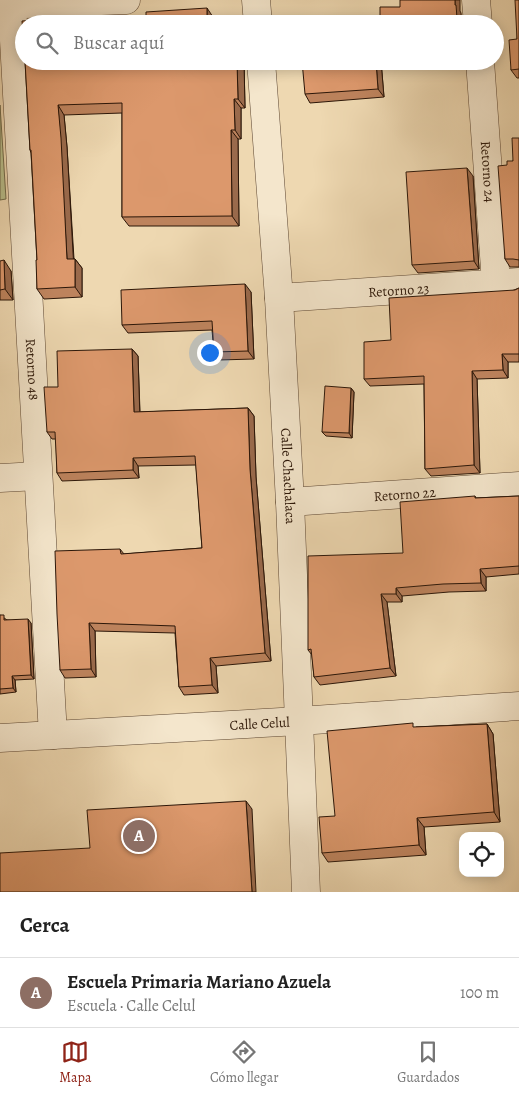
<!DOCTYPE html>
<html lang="es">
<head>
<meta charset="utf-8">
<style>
  body { margin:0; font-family:Alegreya,serif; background:#f6f6f6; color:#222 }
  .controls { position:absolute; right:15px; bottom:15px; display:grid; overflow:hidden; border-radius:10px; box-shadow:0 2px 12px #0003 }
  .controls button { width:45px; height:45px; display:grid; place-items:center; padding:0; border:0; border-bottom:1px solid #e0e0e0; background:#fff; color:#222; font:25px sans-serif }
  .you { position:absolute; left:209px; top:352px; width:18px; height:18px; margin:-12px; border:4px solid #fff; border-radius:50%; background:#1a73e8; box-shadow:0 0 0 8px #1a73e833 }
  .badge { display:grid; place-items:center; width:32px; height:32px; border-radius:50%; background:#8f2418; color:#fff; font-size:16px; font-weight:700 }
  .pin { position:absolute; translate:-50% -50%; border:2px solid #fff; box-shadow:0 1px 5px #0006 }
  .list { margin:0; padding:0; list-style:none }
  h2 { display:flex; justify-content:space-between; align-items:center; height:65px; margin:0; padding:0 20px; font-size:21px }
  h2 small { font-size:16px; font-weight:400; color:#767676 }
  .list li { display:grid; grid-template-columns:32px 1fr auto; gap:15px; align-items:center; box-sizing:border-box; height:70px; padding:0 20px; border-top:1px solid #e0e0e0 }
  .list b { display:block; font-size:19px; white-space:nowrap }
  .list p { margin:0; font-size:16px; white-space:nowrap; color:#767676 }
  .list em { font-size:16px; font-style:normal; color:#767676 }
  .icon { flex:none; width:28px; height:28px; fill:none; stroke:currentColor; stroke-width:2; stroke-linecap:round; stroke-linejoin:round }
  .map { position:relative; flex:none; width:519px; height:892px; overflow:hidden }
  .search { position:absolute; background:#fff; box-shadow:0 2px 12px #0003; left:15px; right:15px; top:15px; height:55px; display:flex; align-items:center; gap:12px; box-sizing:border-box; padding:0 18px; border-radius:28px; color:#767676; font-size:19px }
  .sheet { height:135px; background:#fff }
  nav { display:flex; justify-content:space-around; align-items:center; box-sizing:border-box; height:70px; border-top:1px solid #e0e0e0; background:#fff; font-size:14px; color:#767676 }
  nav a { display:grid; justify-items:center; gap:2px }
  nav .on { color:#8f2418 }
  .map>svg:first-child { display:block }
</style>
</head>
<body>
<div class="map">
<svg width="519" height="892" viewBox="0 0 519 892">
  <rect width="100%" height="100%" fill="#eed8b1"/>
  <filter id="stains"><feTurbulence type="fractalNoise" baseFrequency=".004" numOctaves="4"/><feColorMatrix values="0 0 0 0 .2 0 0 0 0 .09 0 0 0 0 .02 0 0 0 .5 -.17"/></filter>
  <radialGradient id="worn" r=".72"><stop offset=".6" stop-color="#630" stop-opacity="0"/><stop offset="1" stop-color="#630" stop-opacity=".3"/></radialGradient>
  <!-- green -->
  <path fill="#b9bf8c" stroke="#726a4a" d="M 0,105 L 6,199 L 0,200 Z"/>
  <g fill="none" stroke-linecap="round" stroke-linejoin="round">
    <!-- minor casing -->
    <g stroke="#5c4632" stroke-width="29">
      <g id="minor">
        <path d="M 256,0 L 258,24"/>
        <path d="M 476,0 L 478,24"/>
        <path d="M 0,5 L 126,0"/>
        <path id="s1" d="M 12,5 L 53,735"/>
        <path id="s2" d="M 261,61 L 279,298 L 290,502 L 306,892"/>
        <path id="s3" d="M 480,61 L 496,283"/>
        <path id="s4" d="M 279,298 L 519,282"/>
        <path d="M 0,478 L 38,476"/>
        <path id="s5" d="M 290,502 L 519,486"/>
        <path id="s6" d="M 0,738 L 299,721 L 519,706"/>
      </g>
    </g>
    <!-- minor -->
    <use href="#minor" stroke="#f4e6cc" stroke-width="28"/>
  </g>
  <!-- wall -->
  <g fill="#bd835d" stroke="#2b1608">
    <path d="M 519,0 L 519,78 L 517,78 L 511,70 L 517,39 Z"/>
    <path d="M 25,61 L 244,61 L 245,108 L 241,108 L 241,139 L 238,139 L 239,226 L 129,226 L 122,217 L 122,113 L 64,115 L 67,147 L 74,259 L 75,259 L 82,268 L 82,297 L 44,299 L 37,289 L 37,260 L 31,153 L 30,150 Z"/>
    <path d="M 381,61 L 384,97 L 310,103 L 305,94 Z"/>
    <path d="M 519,138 L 519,267 L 510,267 L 505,259 L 507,165 L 513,161 Z"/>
    <path d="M 473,176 L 479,269 L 418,273 L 412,265 Z"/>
    <path d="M 0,261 L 11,271 L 13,300 L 0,300 Z"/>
    <path d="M 519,288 L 519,362 L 508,362 L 508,378 L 477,379 L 480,473 L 431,476 L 425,469 L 424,384 L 370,386 L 364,379 L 391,340 Z"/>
    <path d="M 251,292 L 254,359 L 219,360 L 214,352 L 212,330 L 128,333 L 122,325 Z"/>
    <path d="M 132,349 L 138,356 L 140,412 L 248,408 L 254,416 L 256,477 L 271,661 L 216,666 L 218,693 L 184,695 L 179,687 L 175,633 L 95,631 L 96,677 L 65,678 L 60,670 L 120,549 L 124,554 L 202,548 L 196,465 L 138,466 L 139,478 L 62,481 L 57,473 L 56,439 L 52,439 L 47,432 L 58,387 Z"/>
    <path d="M 351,388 L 354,392 L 352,438 L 326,436 L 322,432 Z"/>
    <path d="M 475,496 L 476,498 L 519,496 L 519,574 L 486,577 L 486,591 L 449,592 L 402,596 L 402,602 L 387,602 L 396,676 L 320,685 L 314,677 L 312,655 L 308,650 L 403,553 Z"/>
    <path d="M 0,615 L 7,620 L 31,623 L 34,679 L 15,680 L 16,692 L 0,694 Z"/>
    <path d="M 487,724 L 493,734 L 500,822 L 424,827 L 426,855 L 328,862 L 322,853 L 335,816 L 416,727 Z"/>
  </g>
  <!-- shaded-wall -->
  <g fill="#9a6a4c" stroke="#2b1608">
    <path d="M 455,0 L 460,0 L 460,11 L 461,13 L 462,24 L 459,24 L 457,18 L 455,5 Z"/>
    <path d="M 207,8 L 213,17 L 214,24 L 207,24 Z"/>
    <path d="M 237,61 L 244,61 L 245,108 L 238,99 Z"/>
    <path d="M 376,61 L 381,61 L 384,97 L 378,89 Z"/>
    <path d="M 234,99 L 241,108 L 241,139 L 235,130 Z"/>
    <path d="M 58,105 L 64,115 L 67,147 L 74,269 L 67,259 Z"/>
    <path d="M 231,130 L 238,139 L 239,226 L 232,216 Z"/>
    <path d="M 467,168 L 473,176 L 479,269 L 474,261 Z"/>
    <path d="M 75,259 L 82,268 L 82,297 L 75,287 Z"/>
    <path d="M 4,260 L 11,271 L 13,300 L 5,289 Z"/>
    <path d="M 245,284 L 251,292 L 254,359 L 248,351 Z"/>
    <path d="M 132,349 L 138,356 L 140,420 L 134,412 Z"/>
    <path d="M 502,354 L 508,362 L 508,378 L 503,370 Z"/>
    <path d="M 472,371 L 477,379 L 480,473 L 474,465 Z"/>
    <path d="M 351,388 L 354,392 L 352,438 L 349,433 Z"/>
    <path d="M 248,408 L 254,416 L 256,477 L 271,661 L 265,653 L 250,469 Z"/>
    <path d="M 133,458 L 138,466 L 139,478 L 133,470 Z"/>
    <path d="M 480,569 L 486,577 L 486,591 L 481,583 Z"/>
    <path d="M 396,588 L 402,596 L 402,602 L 396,594 Z"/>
    <path d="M 381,594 L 387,602 L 396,676 L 390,668 Z"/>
    <path d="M 28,619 L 31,623 L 34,679 L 31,675 Z"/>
    <path d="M 89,623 L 95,631 L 96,677 L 91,669 Z"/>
    <path d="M 210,658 L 216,666 L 218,693 L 212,685 Z"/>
    <path d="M 12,676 L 15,680 L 16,692 L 13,688 Z"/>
    <path d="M 487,724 L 493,734 L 500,822 L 494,812 Z"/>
    <path d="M 246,801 L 252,809 L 256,892 L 252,892 Z"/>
    <path d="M 417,818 L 424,827 L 426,855 L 419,845 Z"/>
  </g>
  <!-- building -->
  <g fill="#dc986c" stroke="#2b1608">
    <path d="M 400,0 L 455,0 L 455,5 L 456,5 L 457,18 L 459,24 L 380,24 L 380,7 L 400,7 Z"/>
    <path d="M 515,0 L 519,0 L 519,69 L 511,70 L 509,40 L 517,39 Z"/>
    <path d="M 207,8 L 207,24 L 146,24 L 146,12 Z"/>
    <path d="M 51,19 L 51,24 L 24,24 L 24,47 L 22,21 Z"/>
    <path d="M 25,61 L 237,61 L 238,99 L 234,99 L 235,130 L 231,130 L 232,216 L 122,217 L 122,103 L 58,105 L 61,138 L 67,259 L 75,259 L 75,287 L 37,289 L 36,260 L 37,260 L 31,150 L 30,150 Z"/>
    <path d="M 302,61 L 376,61 L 378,89 L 305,94 Z"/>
    <path d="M 512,138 L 519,138 L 519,260 L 513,259 L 505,259 L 498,166 L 507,165 L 507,161 L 513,161 Z"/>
    <path d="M 467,168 L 474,261 L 412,265 L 406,172 Z"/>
    <path d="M 4,260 L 5,289 L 0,290 L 0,261 Z"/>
    <path d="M 245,284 L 248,351 L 214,352 L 212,321 L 122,325 L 121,290 Z"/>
    <path d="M 519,288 L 519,354 L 502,354 L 503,370 L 472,371 L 474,465 L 425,469 L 424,376 L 364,379 L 364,342 L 391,340 L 389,298 L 515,290 Z"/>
    <path d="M 132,349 L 134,412 L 248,408 L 250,469 L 265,653 L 210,658 L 212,685 L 179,687 L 175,626 L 89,623 L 91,669 L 60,670 L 57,614 L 55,551 L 120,549 L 121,554 L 202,548 L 195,456 L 133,458 L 133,470 L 57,473 L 55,432 L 47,432 L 44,387 L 58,387 L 57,351 Z"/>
    <path d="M 325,386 L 351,388 L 349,433 L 322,432 Z"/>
    <path d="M 475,496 L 475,498 L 519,496 L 519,566 L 480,569 L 481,583 L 443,584 L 396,588 L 396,594 L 381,594 L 390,668 L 314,677 L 311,649 L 308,650 L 308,556 L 403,553 L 400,502 Z"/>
    <path d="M 0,615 L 4,615 L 4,620 L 28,619 L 31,675 L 12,676 L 13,688 L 0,689 Z"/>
    <path d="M 413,723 L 413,727 L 487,724 L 494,812 L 417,818 L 419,845 L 322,853 L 319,817 L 335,816 L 327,731 Z"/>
    <path d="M 246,801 L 252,892 L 0,892 L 0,853 L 90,848 L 87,810 Z"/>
  </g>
  <g text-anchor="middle" stroke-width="4" stroke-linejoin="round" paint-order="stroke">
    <!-- street labels -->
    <g font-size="14" fill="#2b1608" stroke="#f4e6cc">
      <text dy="5" stroke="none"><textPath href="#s3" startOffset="111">Retorno 24</textPath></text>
      <text dy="5" stroke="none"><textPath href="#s4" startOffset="120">Retorno 23</textPath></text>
      <text dy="5" stroke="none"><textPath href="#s1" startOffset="365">Retorno 48</textPath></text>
      <text dy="5" stroke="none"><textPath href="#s2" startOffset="416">Calle Chachalaca</textPath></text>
      <text dy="5" stroke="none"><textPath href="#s5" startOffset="115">Retorno 22</textPath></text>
      <text dy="5" stroke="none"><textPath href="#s6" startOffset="260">Calle Celul</textPath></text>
    </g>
  </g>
  <rect width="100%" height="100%" filter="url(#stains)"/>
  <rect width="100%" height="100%" fill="url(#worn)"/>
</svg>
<div class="controls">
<button><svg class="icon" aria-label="locate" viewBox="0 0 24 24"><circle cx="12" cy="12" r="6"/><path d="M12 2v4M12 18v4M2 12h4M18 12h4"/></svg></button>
</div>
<div class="you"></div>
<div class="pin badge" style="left:139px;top:836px;background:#8d6e63">A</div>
<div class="search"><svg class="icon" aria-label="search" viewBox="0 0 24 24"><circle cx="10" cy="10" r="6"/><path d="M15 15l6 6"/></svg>Buscar aquí</div>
</div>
<section class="sheet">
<h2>Cerca<small></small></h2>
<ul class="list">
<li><span class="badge" style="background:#8d6e63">A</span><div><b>Escuela Primaria Mariano Azuela</b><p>Escuela · Calle Celul</p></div><em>100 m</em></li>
</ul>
</section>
<nav>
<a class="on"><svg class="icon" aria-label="map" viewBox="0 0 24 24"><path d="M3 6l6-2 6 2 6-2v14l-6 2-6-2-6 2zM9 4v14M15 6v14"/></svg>Mapa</a>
<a><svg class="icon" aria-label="directions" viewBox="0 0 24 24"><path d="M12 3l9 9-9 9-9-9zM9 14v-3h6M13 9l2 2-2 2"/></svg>Cómo llegar</a>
<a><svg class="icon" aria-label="saved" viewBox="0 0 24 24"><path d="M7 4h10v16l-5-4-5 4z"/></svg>Guardados</a>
</nav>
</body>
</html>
